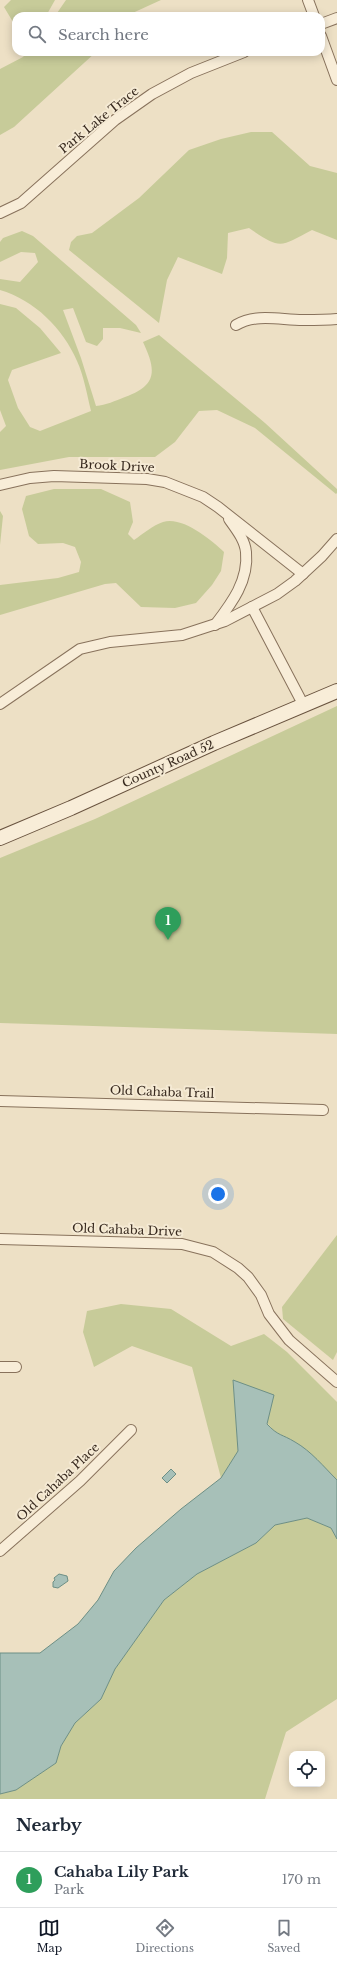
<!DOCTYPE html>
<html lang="en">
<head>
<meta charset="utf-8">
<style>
  body { margin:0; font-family:"Libre Baskerville",serif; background:#f6f6f7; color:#1f2937 }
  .controls { position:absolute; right:12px; bottom:12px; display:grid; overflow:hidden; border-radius:8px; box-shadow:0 2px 10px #0003 }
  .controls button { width:36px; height:36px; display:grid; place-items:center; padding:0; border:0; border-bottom:1px solid #e0e1e3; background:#fff; color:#1f2937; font:20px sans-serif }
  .you { position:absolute; left:218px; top:1194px; width:14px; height:14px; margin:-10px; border:3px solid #fff; border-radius:50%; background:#1a73e8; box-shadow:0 0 0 6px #1a73e833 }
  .badge { display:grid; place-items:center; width:26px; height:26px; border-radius:50%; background:#111827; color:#fff; font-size:13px; font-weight:700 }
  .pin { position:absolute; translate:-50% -33px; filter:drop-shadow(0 1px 2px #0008) }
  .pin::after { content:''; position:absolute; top:21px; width:14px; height:12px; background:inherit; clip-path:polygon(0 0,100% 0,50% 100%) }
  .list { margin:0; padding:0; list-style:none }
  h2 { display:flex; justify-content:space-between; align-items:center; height:52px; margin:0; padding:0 16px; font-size:17px }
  h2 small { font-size:13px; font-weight:400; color:#747a83 }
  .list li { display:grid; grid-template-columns:26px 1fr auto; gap:12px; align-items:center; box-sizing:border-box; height:56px; padding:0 16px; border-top:1px solid #e0e1e3 }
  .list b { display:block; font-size:15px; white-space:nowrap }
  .list p { margin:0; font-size:13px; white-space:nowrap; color:#747a83 }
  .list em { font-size:13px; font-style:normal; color:#747a83 }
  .icon { flex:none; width:22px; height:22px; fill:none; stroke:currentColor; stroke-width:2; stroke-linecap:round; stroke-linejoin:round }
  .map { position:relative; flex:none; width:337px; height:1799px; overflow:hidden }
  .search { position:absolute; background:#fff; box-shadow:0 2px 10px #0003; left:12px; right:12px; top:12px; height:44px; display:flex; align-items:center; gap:10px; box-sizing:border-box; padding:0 14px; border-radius:12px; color:#747a83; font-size:15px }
  .sheet { height:108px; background:#fff }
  nav { display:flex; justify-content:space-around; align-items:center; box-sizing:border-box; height:56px; border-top:1px solid #e0e1e3; background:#fff; font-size:11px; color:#747a83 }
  nav a { display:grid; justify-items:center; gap:2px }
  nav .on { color:#111827 }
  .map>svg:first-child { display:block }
</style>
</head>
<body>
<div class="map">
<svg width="337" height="1799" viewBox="0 0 337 1799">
  <rect width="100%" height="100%" fill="#ede0c5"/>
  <!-- green -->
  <g fill="#c7cb99">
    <path d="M 11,0 L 55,0 L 46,16 L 16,16 L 16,27 L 4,7 Z"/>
    <path d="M 66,0 L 161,0 L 126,16 L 55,16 Z"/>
    <path d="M 27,52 L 96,52 L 14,127 L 0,135 L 0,69 L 23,57 Z"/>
    <path d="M 251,132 L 272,132 L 310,166 L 337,173 L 337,240 L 312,230 C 280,247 281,250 249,228 L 228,233 L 227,258 L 222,274 L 178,257 L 167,280 L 159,323 L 69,250 L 71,242 L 77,236 L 92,233 L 139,198 L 189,150 L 221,139 Z"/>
    <path d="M 22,231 L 33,236 L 136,325 L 141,333 L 120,328 L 103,328 L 103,339 L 97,346 L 86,342 L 73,308 L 63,310 L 81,358 L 96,406 C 106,405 115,401 125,397 C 158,385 156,370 143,342 L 159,335 L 265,423 L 337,489 L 337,493 L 336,494 L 255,428 L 217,410 L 199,411 L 175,442 L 155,457 L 69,457 L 0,470 L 0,432 L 6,426 L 0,410 L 0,304 L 16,308 L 40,328 L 61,353 L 12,370 L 8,380 L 18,408 L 30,427 L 40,431 L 91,411 C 87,395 84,376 77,361 C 63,328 34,300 0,290 L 0,279 L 20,282 L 38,262 L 35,253 L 21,252 L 0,262 L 0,242 L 3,238 Z"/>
    <path d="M 54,489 L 101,489 L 130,502 L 133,522 L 128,534 L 134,540 C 143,534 153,525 163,522 C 183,516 211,540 224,552 L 221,571 L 212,585 L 196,603 L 175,608 L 141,607 L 116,583 L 105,584 L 0,615 L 0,585 L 58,578 L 79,572 L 81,562 L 75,547 L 63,543 L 38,544 L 29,536 L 22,509 L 26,496 Z"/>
    <path d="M 0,511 L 3,516 L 0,545 Z"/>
    <path d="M 337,706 L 337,1034 L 0,1023 L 0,858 L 95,819 Z"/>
    <path d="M 337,1235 L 337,1352 L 333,1360 L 283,1319 L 282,1307 Z"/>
    <path d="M 121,1304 L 171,1309 L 231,1346 L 264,1334 L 287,1352 L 337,1402 L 337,1480 L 295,1442 L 276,1434 L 233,1380 L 238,1451 L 221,1478 L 192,1367 L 132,1346 L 94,1367 L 83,1332 L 87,1311 Z"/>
    <path d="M 307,1518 L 331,1528 L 337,1539 L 337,1699 L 286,1732 L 265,1799 L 0,1799 L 0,1794 L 16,1790 L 56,1763 L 61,1746 L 75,1723 L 101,1699 L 115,1669 L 164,1600 L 197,1574 L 256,1543 L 275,1525 Z"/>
  </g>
  <!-- water -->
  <g fill="#a7c0b8" stroke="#6d8f85">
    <path d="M 233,1380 L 274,1395 L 267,1424 C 278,1436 282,1434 295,1442 C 311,1451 324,1467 337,1480 L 337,1539 L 331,1528 L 307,1518 L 275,1525 L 256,1543 L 197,1574 L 164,1600 L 115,1669 L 101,1699 L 75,1723 L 61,1746 L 56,1763 L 16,1790 L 0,1794 L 0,1653 L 40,1653 L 78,1624 L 98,1600 L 114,1571 L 136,1548 L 181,1509 L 221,1478 L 238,1451 Z"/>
    <path d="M 171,1469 L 176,1474 L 167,1483 L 162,1478 Z"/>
    <path d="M 59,1574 L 67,1576 L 68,1581 L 58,1588 L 53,1587 L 53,1582 L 55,1580 L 54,1578 Z"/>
  </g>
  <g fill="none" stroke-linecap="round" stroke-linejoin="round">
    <!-- street casing -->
    <g stroke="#88725c" stroke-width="12">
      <g id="street">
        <path d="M 308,0 L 314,16"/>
        <path d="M 321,24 L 337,18"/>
        <path d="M 321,36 L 337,80"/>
        <path d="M 0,213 L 21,203 L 115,120 L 152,94 L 191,73 L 244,52"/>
        <path d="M 236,325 C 257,313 280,320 303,320 C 314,320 326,320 337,319"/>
        <path d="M 0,485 L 30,478 L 54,476 L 147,479 L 165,482 L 203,497 L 218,507 L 303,574"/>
        <path d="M 252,607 L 304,706"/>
        <path d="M 215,625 C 231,604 249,581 246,552 C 245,540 236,529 229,519"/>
        <path d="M 0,704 L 80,649 L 110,642 L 182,635 L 225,621 L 277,594 L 295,581 L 322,556 L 337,539"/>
        <path d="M 0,1101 L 323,1110"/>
        <path d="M 0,1239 L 182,1244 L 213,1252 L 238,1268 L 248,1277 L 261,1295 L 269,1314 L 289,1340 L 337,1382"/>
        <path d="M 0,1367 L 16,1367"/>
        <path d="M 0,1551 L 80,1481 L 131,1430"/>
      </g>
    </g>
    <!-- secondary casing -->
    <g stroke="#69533f" stroke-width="16">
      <path id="secondary" d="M 0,838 L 71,808 L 214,743 L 337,691"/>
    </g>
    <!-- street -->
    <use href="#street" stroke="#f8edd8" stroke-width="10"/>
    <!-- secondary -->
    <use href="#secondary" stroke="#f8edd8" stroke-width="14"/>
  </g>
  <g text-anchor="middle" stroke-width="4" stroke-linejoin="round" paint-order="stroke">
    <!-- street labels -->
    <g font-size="12" fill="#382a1f" stroke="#f5ead4">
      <text transform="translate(99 120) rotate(-39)" y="4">Park Lake Trace</text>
      <text transform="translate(117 466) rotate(3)" y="4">Brook Drive</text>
      <text transform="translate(168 764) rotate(-24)" y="4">County Road 52</text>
      <text transform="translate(162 1092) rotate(2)" y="4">Old Cahaba Trail</text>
      <text transform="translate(127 1230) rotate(2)" y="4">Old Cahaba Drive</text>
      <text transform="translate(58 1482) rotate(-43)" y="4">Old Cahaba Place</text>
    </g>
  </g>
</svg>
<div class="controls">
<button><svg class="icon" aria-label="locate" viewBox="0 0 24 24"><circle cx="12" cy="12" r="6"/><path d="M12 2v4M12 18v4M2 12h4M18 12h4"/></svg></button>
</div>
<div class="you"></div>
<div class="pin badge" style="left:168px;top:940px;background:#2e9e5b">1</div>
<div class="search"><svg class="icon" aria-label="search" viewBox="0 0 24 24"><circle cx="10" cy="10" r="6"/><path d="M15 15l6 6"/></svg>Search here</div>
</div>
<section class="sheet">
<h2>Nearby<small></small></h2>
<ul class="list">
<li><span class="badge" style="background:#2e9e5b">1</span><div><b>Cahaba Lily Park</b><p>Park</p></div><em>170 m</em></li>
</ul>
</section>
<nav>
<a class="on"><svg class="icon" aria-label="map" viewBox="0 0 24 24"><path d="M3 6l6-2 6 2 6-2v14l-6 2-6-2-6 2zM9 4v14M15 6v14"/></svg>Map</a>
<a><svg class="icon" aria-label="directions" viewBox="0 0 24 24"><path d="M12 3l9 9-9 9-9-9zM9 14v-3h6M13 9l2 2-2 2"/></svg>Directions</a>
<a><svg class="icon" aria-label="saved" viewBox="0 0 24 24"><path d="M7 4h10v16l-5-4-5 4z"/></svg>Saved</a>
</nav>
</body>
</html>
